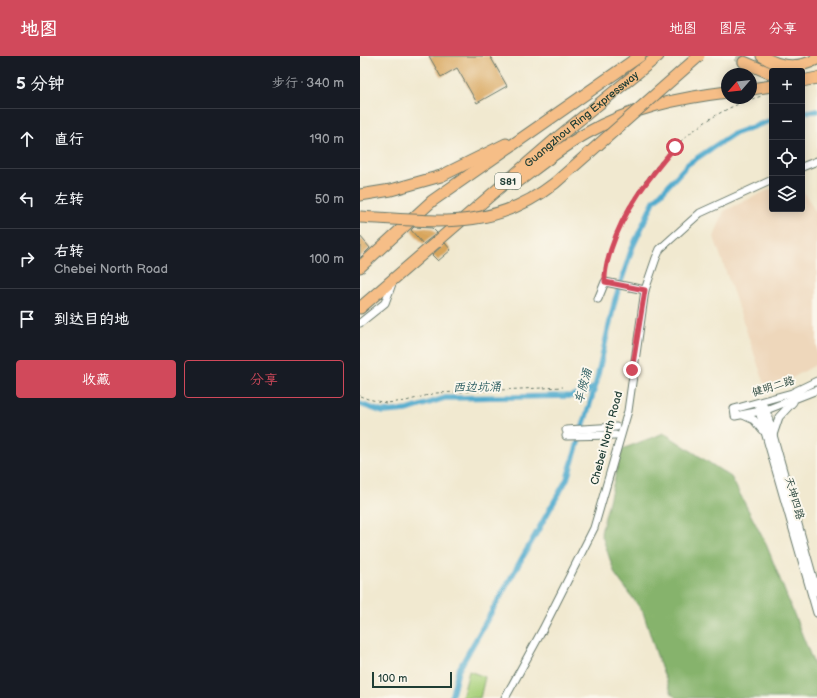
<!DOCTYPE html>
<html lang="zh">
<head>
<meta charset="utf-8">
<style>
  body { margin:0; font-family:"Balsamiq Sans","LXGW WenKai TC",sans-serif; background:#20242c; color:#f1f3f6 }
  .controls { position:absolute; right:12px; top:12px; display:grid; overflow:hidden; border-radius:4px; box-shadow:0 2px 10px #0003 }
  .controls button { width:36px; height:36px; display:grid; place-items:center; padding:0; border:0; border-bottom:1px solid #363941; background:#171b24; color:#f1f3f6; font:20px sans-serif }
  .compass { position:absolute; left:361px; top:12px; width:36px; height:36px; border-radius:50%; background:#171b24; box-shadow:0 2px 10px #0003; rotate:242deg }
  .scale { position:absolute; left:12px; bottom:10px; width:80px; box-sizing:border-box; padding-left:4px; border:2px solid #1f3d34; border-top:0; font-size:11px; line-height:14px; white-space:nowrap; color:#1f3d34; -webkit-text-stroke:3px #fbf7ec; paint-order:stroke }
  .stop { position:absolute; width:12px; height:12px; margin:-9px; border:3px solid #d1495b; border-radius:50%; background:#fff }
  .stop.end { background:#d1495b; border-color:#fff; box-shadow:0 1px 4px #0008 }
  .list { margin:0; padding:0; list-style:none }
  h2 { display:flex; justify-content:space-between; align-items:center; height:52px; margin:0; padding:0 16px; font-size:17px }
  h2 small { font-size:13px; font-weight:400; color:#9ea1a6 }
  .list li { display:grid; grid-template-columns:26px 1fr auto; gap:12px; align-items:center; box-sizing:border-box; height:60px; padding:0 16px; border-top:1px solid #363941 }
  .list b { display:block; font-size:15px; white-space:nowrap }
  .list p { margin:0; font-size:13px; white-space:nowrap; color:#9ea1a6 }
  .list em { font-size:13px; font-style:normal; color:#9ea1a6 }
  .actions { display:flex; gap:8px; padding:12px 16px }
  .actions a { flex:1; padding:9px 0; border:1px solid #d1495b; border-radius:4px; text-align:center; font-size:14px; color:#d1495b }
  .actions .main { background:#d1495b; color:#fff }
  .icon { flex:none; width:22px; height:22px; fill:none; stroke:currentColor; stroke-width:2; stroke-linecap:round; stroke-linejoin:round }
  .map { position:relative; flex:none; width:457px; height:642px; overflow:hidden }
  header { display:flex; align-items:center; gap:24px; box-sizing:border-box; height:56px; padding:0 20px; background:#d1495b; color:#fff }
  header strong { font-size:19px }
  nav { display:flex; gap:22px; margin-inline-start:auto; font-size:14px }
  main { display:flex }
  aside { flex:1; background:#171b24 }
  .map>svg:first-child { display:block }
</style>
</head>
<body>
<header>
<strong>地图</strong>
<nav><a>地图</a><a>图层</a><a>分享</a></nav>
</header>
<main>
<aside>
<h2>5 分钟<small>步行 · 340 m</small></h2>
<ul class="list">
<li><svg class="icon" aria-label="ahead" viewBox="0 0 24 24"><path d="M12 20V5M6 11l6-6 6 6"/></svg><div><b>直行</b></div><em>190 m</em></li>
<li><svg class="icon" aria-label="left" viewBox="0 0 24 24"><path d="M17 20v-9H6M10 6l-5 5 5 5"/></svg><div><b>左转</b></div><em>50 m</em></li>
<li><svg class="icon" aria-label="right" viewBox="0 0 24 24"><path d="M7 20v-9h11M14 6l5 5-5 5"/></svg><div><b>右转</b><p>Chebei North Road</p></div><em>100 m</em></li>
<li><svg class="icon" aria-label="arrive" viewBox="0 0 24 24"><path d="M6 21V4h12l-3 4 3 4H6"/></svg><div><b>到达目的地</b></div></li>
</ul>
<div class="actions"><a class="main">收藏</a><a>分享</a></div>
</aside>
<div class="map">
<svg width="457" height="642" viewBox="0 0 457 642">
  <rect width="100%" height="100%" fill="#fbf7ec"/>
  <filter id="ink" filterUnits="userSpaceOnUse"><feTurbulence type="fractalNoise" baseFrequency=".025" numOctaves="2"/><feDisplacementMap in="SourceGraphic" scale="8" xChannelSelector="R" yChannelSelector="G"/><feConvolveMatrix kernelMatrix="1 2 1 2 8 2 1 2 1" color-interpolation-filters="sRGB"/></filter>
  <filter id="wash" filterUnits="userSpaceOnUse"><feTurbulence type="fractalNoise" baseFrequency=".012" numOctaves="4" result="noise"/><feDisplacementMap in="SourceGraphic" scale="16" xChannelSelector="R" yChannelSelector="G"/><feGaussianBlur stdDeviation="0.9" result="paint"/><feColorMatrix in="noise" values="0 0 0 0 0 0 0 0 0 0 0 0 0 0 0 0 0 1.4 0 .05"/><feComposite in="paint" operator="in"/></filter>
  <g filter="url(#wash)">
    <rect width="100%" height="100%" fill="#f1e9d0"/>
    <!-- built -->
    <path fill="#eed7bb" d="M 412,132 L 412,153 L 442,153 L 442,133 L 457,158 L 457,308 L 425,326 L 406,332 L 354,181 L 364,155 Z"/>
    <!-- green -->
    <path fill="#a9d17c" stroke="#648758" d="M 109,615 L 125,621 L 120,642 L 102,642 Z"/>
    <!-- forest -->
    <path fill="#86b36c" stroke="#527850" d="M 304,377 L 371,421 L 406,488 L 457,616 L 457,642 L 316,642 L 312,638 L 299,606 L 283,556 L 255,518 L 241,477 L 262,393 Z"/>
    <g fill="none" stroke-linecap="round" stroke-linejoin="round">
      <!-- canal -->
      <g stroke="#4faacd" stroke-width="5.5">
        <path d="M 442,56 L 457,55"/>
        <path d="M 0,348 L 23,356 L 47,354 L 85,342 L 211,340 L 225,336 L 235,331"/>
        <path d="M 91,642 L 98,615 L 207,423 L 235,331 L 255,244 L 272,192 L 294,145 L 328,108 L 373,78 L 412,64"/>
      </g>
    </g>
    <g id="blocks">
      <!-- building -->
      <g fill="#d8a55c">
        <path d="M 69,0 L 130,0 L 147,30 L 117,47 L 97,12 L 81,21 Z"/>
        <path d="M 54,171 L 72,172 L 77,177 L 63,188 L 51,174 Z"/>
        <path d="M 0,180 L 10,192 L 0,202 Z"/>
        <path d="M 85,187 L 91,194 L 78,205 L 72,199 Z"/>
      </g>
    </g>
  </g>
  <g filter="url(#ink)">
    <use href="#blocks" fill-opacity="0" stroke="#68796b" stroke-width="1"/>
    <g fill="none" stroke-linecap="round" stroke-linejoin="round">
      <!-- highway-tunnel -->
      <path stroke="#c7c7b1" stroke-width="11" stroke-dasharray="11 5.5" stroke-linecap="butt" d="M 377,0 L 384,6"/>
      <!-- minor casing -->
      <g stroke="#68796b" stroke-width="9">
        <g id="minor">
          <path d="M 442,111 L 457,105"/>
          <path d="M 238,243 L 245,226 L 285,234"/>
          <path d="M 0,267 L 25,247 L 33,225"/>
          <path d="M 457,325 L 432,337 L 374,353 L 375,360 L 406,354 L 457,334"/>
          <path d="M 383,359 L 394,364 L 402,374"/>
          <path d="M 206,374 L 256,371"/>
          <path d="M 413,379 L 419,361 L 433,346"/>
          <path d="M 206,380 L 255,379"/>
          <path d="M 457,536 L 406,354 L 401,346 L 399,355 L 457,557"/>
          <path d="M 145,642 L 183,573 L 234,472 L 268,355 L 285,234 L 296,202 L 300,193 L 340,157 L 412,124"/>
        </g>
      </g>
      <!-- highway casing -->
      <g stroke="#68796b" stroke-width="13">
        <g id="highway">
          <path d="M 402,0 C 420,12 438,13 457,3"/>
          <path d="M 384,6 L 412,18"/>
          <path d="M 442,25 L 457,22"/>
          <path d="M 391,33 L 412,30"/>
          <path d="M 155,128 C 179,110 202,91 227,77 C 271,52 318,42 367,36"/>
          <path d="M 0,139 L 31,134 L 81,120 L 146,88"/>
          <path d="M 0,211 L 72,145 L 280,0"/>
          <path id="s1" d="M 0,252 L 197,82 L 298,0"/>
        </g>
      </g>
      <!-- path -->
      <g stroke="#68796b" stroke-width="1" stroke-dasharray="3 3" stroke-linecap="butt">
        <path d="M 244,219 C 244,210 249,199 252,190 C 274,123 332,58 402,40"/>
        <path d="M 0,340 L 8,343 L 26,347 L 46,345 L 76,337 L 203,331"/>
      </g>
      <!-- minor -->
      <use href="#minor" stroke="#fff" stroke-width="7"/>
      <!-- highway -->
      <use href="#highway" stroke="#f6be87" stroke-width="11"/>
      <!-- highway-bridge casing -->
      <g stroke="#68796b" stroke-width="13" stroke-linecap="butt">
        <path id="highway-bridge" d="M 0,161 C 74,165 133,176 195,127 L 339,0"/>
      </g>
      <!-- highway-bridge -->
      <use href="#highway-bridge" stroke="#f6be87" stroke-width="11"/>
    </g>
  </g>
  <g fill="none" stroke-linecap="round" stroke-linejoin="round" filter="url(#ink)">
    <!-- route -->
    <path stroke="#d1495b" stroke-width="5" d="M 272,314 L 285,234 L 245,226 C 244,214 248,204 251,193 C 264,153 288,123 315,91"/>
  </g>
  <g text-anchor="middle" stroke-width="4" stroke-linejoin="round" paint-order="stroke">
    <!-- shield labels -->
    <rect fill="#fbf7ec" stroke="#61756b" stroke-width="1" x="135" y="117" width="26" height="16" rx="3"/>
    <g font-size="10" font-weight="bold" fill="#1f3d34">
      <text x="148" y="129">S81</text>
    </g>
    <!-- street labels -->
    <g font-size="11" fill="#1f3d34" stroke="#fbf7ec">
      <text dy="4" stroke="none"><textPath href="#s1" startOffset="291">Guangzhou Ring Expressway</textPath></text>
      <text transform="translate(413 330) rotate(-17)" y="4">健明二路</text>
      <text transform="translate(246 382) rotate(-75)" y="4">Chebei North Road</text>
      <text transform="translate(435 442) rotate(74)" y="4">天坤四路</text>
    </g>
    <!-- water labels -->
    <g font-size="12" font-style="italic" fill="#2d5e62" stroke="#fbf7ec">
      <text transform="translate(223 330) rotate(-75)" y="4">车陂涌</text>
      <text transform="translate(117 331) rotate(-1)" y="4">西边坑涌</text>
    </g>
  </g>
</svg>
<div class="controls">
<button>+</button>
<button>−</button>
<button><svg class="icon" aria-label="locate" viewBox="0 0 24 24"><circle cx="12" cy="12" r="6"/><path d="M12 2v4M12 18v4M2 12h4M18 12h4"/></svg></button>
<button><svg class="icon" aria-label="layers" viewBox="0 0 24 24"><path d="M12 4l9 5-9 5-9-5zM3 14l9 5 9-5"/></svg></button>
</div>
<svg class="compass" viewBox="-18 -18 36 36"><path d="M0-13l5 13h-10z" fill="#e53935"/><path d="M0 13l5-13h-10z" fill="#9ea1a6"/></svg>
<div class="scale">100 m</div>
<div class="stop" style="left:315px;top:91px"></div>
<div class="stop end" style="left:272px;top:314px"></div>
</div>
</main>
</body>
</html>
